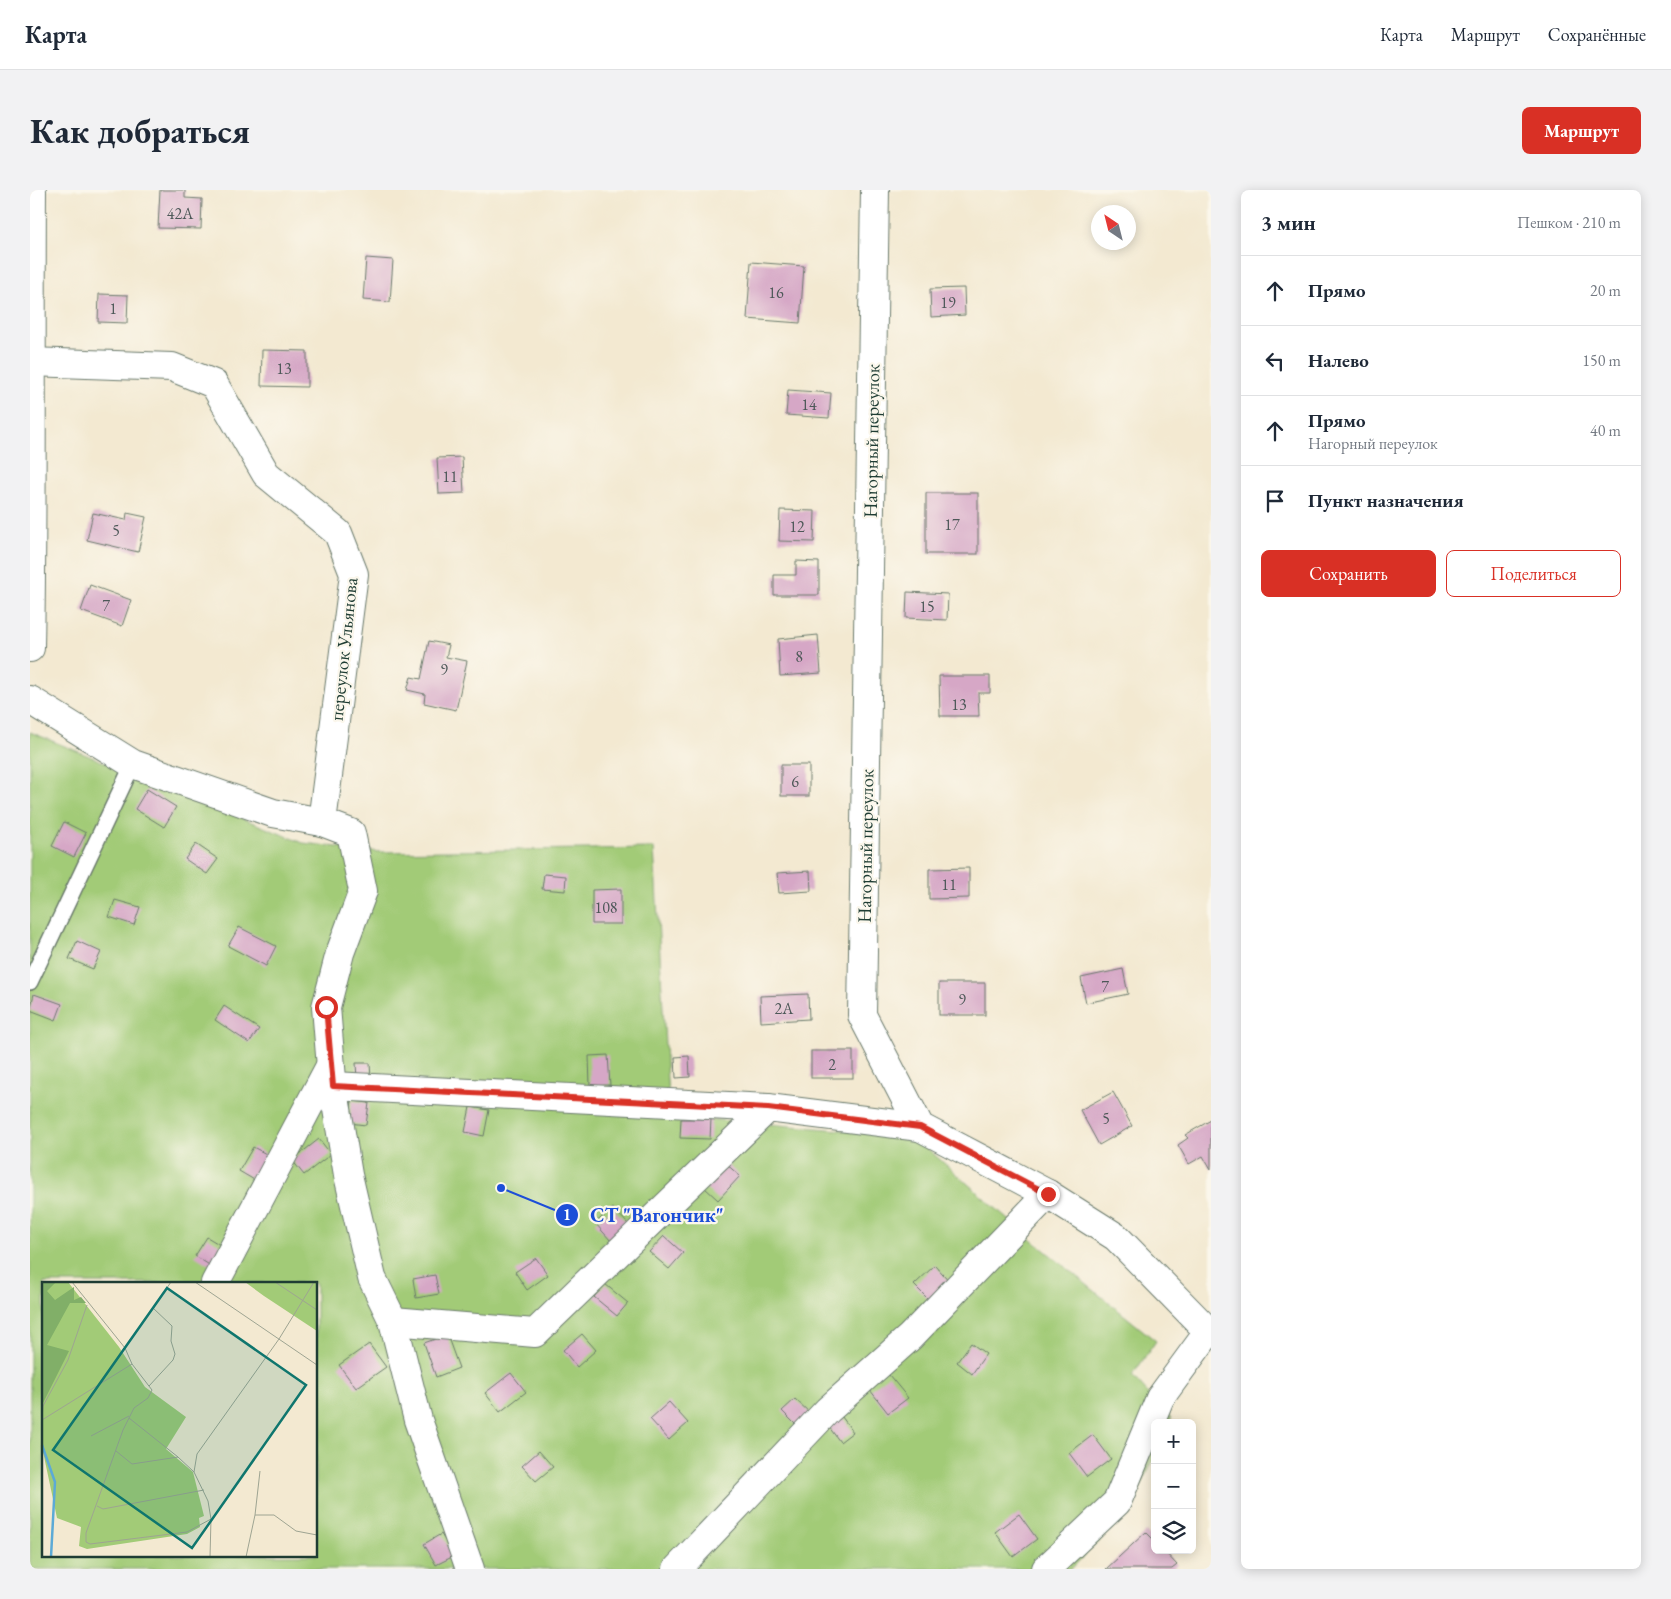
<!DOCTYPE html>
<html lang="ru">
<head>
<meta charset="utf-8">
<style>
  body { margin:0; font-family:"EB Garamond",serif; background:#f2f2f3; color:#1f2937 }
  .controls { position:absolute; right:15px; bottom:15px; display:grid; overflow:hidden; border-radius:8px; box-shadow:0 2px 12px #0003 }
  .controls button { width:45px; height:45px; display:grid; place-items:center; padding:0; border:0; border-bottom:1px solid #e0e1e3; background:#fff; color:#1f2937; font:25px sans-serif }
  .compass { position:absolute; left:1061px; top:15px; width:45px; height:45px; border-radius:50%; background:#fff; box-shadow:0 2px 12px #0003; rotate:325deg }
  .stop { position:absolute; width:15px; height:15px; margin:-11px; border:4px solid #d93025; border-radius:50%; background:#fff }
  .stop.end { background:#d93025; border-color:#fff; box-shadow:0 1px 5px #0008 }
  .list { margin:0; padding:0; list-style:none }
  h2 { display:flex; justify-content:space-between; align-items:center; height:65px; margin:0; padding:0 20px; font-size:21px }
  h2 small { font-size:16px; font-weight:400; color:#747a83 }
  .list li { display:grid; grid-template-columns:32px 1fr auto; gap:15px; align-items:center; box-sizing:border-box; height:70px; padding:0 20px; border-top:1px solid #e0e1e3 }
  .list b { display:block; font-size:19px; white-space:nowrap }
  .list p { margin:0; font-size:16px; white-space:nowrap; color:#747a83 }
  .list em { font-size:16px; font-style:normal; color:#747a83 }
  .actions { display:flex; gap:10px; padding:15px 20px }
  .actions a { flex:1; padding:11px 0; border:1px solid #d93025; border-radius:8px; text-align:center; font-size:18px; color:#d93025 }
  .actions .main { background:#d93025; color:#fff }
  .icon { flex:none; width:28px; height:28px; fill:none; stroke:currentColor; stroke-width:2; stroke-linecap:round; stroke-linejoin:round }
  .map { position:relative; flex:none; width:1181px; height:1379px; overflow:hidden; border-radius:8px }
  header { display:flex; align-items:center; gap:30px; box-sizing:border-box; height:70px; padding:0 25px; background:#fff; border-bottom:1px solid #e0e1e3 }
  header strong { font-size:24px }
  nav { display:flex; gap:28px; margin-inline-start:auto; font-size:18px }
  .intro { display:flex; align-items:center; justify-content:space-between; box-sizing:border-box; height:120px; padding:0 30px }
  h1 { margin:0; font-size:35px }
  .button { padding:12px 22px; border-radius:8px; background:#d93025; color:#fff; font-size:18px; font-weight:700 }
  main { display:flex; gap:30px; padding:0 30px }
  aside { flex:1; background:#fff; border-radius:8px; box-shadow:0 2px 12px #0003 }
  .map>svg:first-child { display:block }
</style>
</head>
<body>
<header>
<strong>Карта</strong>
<nav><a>Карта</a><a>Маршрут</a><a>Сохранённые</a></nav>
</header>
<div class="intro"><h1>Как добраться</h1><a class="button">Маршрут</a></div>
<main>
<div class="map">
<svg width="1181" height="1379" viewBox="0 0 1181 1379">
  <rect width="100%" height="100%" fill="#fbf7ec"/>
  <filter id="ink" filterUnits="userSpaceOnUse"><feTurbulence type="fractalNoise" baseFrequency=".02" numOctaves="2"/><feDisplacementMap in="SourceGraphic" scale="10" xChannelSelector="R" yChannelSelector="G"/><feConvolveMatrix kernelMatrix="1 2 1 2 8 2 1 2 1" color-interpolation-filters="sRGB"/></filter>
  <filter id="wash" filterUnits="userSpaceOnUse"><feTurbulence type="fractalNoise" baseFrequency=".0096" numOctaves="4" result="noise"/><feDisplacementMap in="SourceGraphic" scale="20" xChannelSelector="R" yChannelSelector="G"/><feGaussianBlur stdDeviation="1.12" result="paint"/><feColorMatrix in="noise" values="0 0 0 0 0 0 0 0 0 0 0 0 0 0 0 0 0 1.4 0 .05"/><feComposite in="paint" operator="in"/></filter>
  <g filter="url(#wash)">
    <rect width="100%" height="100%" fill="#f3e9d1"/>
    <!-- green -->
    <path fill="#a2cb77" stroke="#608456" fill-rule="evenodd" d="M 0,542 L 273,653 L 350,662 L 624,658 L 639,926 L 883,946 L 1002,1050 L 1126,1151 L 1102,1186 L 1141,1228 L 1140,1233 L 1125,1233 L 1125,1266 L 1100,1320 L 1041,1379 L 0,1379 ZM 14,1093 L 286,1093 L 286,1365 L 14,1365 Z"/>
    <g id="blocks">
      <!-- building -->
      <g fill="#d6a7c6">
        <path d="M 130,0 L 155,0 L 155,8 L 172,9 L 171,39 L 128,38 Z"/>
        <path d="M 336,68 L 363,70 L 360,112 L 333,110 Z"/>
        <path d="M 721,72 L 774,76 L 770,133 L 717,129 Z"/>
        <path d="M 934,98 L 935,125 L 901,127 L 900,99 Z"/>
        <path d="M 69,104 L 98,105 L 97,133 L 68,132 Z"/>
        <path d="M 232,160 L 277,161 L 277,197 L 231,196 Z"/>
        <path d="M 758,200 L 801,203 L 799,228 L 756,225 Z"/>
        <path d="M 432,267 L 434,303 L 409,304 L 407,268 Z"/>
        <rect x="896" y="303" width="52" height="61"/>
        <path d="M 750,320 L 785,321 L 784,352 L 749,351 Z"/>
        <path d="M 63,323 L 96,330 L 97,323 L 116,327 L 108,362 L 57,350 Z"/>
        <path d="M 766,371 L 789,372 L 789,405 L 744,405 L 744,385 L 766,385 Z"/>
        <path d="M 60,395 L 101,410 L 92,436 L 51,421 Z"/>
        <path d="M 877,402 L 918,404 L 917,430 L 876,428 Z"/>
        <path d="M 788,445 L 791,483 L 750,486 L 748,449 Z"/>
        <path d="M 399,451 L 419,455 L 416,467 L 437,471 L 426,520 L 394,513 L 395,504 L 377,500 L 381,487 L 391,489 Z"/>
        <path d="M 909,486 L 960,486 L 960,503 L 948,503 L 949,526 L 910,526 Z"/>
        <rect x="751" y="575" width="28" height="31"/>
        <path d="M 117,599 L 146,617 L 134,637 L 105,619 Z"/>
        <path d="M 34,632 L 56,643 L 44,667 L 22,656 Z"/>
        <path d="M 166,654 L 188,669 L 177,684 L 155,669 Z"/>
        <path d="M 939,678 L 939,708 L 899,709 L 899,679 Z"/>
        <path d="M 780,681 L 781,701 L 749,703 L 747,683 Z"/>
        <path d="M 514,684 L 536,686 L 535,701 L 512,699 Z"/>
        <path d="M 591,699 L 591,734 L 562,734 L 562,700 Z"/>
        <path d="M 85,710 L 110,717 L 104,735 L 79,727 Z"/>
        <path d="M 209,737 L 246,756 L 236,776 L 198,756 Z"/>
        <path d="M 47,751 L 71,762 L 63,779 L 39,769 Z"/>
        <path d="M 1093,779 L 1098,804 L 1056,813 L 1051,788 Z"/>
        <rect x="909" y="793" width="46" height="32"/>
        <path d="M 4,804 L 32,814 L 26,830 L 0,820 Z"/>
        <path d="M 778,804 L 779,829 L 731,832 L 730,806 Z"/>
        <path d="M 194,816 L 229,839 L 219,853 L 185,830 Z"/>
        <rect x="781" y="861" width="42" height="27"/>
        <path d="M 578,865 L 580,895 L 560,896 L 559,866 Z"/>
        <path d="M 659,866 L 660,887 L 646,888 L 645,867 Z"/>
        <path d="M 326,873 L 340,873 L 341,889 L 327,889 Z"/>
        <path d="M 1083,902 L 1102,936 L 1069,955 L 1050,920 Z"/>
        <path d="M 322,911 L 339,913 L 336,935 L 319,933 Z"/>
        <path d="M 440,917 L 459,920 L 454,946 L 435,942 Z"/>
        <path d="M 651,929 L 681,929 L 680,949 L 650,948 Z"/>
        <path d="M 1181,930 L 1181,980 L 1173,966 L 1159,974 L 1148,955 L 1158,948 L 1155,945 Z"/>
        <path d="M 289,949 L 301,964 L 274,985 L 262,970 Z"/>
        <path d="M 223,957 L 240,966 L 226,991 L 209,981 Z"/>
        <path d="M 695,973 L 710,986 L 688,1010 L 674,997 Z"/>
        <path d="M 583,1018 L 599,1035 L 581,1051 L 565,1033 Z"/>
        <path d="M 634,1046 L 653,1063 L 639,1079 L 619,1062 Z"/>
        <path d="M 177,1047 L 192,1056 L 181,1076 L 165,1066 Z"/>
        <path d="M 506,1068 L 518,1085 L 497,1100 L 485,1082 Z"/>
        <path d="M 905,1075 L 921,1093 L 901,1112 L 884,1095 Z"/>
        <path d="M 405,1085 L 409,1104 L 386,1108 L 383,1089 Z"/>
        <path d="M 575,1094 L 598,1113 L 587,1126 L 564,1107 Z"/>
        <path d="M 552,1144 L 566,1160 L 547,1177 L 533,1160 Z"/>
        <path d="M 417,1145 L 429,1178 L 406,1187 L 394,1153 Z"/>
        <path d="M 941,1153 L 956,1164 L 942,1184 L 927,1172 Z"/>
        <path d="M 339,1154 L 356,1177 L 326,1198 L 309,1175 Z"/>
        <path d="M 481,1183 L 496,1202 L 470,1222 L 455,1203 Z"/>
        <path d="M 859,1185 L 878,1208 L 858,1223 L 840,1200 Z"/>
        <path d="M 765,1209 L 780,1223 L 767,1236 L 752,1221 Z"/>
        <path d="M 639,1212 L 658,1233 L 639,1250 L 620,1229 Z"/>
        <path d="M 809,1223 L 823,1242 L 810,1252 L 796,1233 Z"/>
        <path d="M 1063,1245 L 1081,1269 L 1057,1287 L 1039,1263 Z"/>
        <path d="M 509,1261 L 523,1277 L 506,1291 L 492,1276 Z"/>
        <path d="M 989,1324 L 1007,1349 L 983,1367 L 965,1342 Z"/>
        <path d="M 1116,1342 L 1125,1351 L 1125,1360 L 1133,1360 L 1147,1375 L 1142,1379 L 1076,1379 Z"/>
        <path d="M 411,1344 L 424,1366 L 406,1375 L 394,1354 Z"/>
      </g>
    </g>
  </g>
  <g filter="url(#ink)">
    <use href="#blocks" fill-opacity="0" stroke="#69796b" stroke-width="1"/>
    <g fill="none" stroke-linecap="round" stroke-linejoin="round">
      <!-- lane casing -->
      <g stroke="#69796b" stroke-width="18">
        <path id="lane" d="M 0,792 L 103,574"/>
      </g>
      <!-- street casing -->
      <g stroke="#69796b" stroke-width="30">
        <g id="street">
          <path d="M 845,0 L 832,825 L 890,937 L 1018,1004 L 1086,1047 L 1181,1144"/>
          <path d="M 0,172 L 142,177 L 184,194 L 236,284 L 308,343 L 324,384 L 292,632"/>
          <path d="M 0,458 C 3,305 1,153 2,0"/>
          <path d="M 0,510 L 103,574 L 243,623 L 292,632 L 321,643 L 333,701 L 310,763 L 296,817 L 302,889 L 318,985 L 342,1088 L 363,1131 L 388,1230 L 440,1379"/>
          <path d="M 303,896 L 738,918"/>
          <path d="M 185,1093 L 300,876"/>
          <path d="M 363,1131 L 505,1143 L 738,918 L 890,937"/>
          <path d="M 647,1379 L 798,1220 L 880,1147 L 1018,1004"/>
          <path d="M 1016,1379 L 1087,1312 L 1130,1208 L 1179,1141"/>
        </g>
      </g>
      <!-- lane -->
      <use href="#lane" stroke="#fff" stroke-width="15"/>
      <!-- street -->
      <use href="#street" stroke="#fff" stroke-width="28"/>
    </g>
  </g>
  <g fill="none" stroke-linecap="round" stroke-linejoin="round" filter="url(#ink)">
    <!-- route -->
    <path stroke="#d93025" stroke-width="6" d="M 296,817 L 303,896 L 738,918 L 890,937 L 1018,1004"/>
  </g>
  <g text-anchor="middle" stroke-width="4.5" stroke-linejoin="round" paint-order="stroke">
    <!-- number labels -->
    <g font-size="16" fill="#4d5858">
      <text x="150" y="29">42А</text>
      <text x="746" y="108">16</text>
      <text x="918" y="118">19</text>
      <text x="83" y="124">1</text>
      <text x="254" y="184">13</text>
      <text x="779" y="220">14</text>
      <text x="420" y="292">11</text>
      <text x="922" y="340">17</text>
      <text x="767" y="342">12</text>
      <text x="86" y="346">5</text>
      <text x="76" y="421">7</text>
      <text x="897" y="422">15</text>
      <text x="769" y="472">8</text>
      <text x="414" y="485">9</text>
      <text x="929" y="520">13</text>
      <text x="765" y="597">6</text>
      <text x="919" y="700">11</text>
      <text x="576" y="723">108</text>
      <text x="1075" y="802">7</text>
      <text x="932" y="815">9</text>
      <text x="754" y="824">2А</text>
      <text x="802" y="880">2</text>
      <text x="1076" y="934">5</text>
    </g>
    <!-- street labels -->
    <g font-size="19" fill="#1f3d34" stroke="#fbf7ec">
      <text transform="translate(841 251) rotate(-89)" y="7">Нагорный переулок</text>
      <text transform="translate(313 459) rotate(-84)" y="7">переулок Ульянова</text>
      <text transform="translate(835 656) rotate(-89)" y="7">Нагорный переулок</text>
    </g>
  </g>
  <!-- overview -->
  <g transform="translate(12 1092)">
    <rect width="275" height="275" fill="#f3e9d1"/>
    <path d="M 0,0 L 26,0 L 77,65 L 103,105 L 144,135 L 124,167 L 151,190 L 162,234 L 157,236 L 158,245 L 145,252 L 45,267 L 37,264 L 39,245 L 15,236 L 0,165 ZM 203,0 L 275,0 L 275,49 L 222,14 Z" fill="#a2cb77"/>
    <path d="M 0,0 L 14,0 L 5,9 L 13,18 L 32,5 L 32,18 L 39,15 L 44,21 L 28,21 L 5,63 L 27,69 L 0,123 Z" fill="#81af68"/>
    <path fill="none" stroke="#5caad6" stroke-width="2.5" d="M 0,163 L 13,200 L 9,275"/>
    <path fill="none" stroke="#9ea492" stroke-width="1" d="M 30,0 L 83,66 L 90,82 L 110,108 L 106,116 L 92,126 L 81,148 L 44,251 L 44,260 L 48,262 L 145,250 L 169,237M 153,0 L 275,83M 233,0 L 275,28M 83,66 L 129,0M 107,104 L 131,78 L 133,72 L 129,59 L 130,44 L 111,26M 0,136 L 1,124 L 26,78 L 45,23M 87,136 L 136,175M 0,138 L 90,82M 49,154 L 87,134M 74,169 L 90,182 L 136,175 L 152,190M 55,224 L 61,227 L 162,208M 213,233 L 218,189M 168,275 L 169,237 L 166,219 L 152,190 L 155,172 L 237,57 L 272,0M 204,275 L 213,233 L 232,233 L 254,249 L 275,253"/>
    <path fill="#0f766e" fill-opacity="0.15" stroke="#0f766e" stroke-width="2.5" d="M 125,6 L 264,103 L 150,266 L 11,168 Z"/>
    <rect width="275" height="275" fill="none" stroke="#1f3d34" stroke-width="2.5"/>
  </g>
  <!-- callouts -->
  <path fill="none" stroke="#1d4ed8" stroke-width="2" d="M471 998L537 1025"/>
  <g fill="#1d4ed8" stroke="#fbf7ec" stroke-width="2">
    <circle cx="471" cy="998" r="5"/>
    <circle cx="537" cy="1025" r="12"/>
  </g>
  <g font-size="15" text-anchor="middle" font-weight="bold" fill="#fff">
    <text x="537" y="1030">1</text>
  </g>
  <g font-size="20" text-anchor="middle" font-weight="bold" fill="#1d4ed8" stroke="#fbf7ec" stroke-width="4.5" stroke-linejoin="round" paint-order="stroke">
    <text x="627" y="1032">СТ "Вагончик"</text>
  </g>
</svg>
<div class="controls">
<button>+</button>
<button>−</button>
<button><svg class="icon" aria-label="layers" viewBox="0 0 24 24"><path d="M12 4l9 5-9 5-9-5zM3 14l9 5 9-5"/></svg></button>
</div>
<svg class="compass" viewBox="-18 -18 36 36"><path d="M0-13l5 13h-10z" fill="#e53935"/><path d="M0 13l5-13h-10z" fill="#747a83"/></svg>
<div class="stop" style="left:296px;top:817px"></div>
<div class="stop end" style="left:1018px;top:1004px"></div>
</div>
<aside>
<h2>3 мин<small>Пешком · 210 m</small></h2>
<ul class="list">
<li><svg class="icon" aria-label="ahead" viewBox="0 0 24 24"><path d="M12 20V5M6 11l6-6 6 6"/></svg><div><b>Прямо</b></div><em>20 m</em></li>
<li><svg class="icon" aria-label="left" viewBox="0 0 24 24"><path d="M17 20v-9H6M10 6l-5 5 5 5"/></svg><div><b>Налево</b></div><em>150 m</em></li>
<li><svg class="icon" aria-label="ahead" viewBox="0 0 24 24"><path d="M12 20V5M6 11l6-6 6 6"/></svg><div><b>Прямо</b><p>Нагорный переулок</p></div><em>40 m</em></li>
<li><svg class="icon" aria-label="arrive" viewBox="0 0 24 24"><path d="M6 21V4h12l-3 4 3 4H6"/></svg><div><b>Пункт назначения</b></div></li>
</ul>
<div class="actions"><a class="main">Сохранить</a><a>Поделиться</a></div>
</aside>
</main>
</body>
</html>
